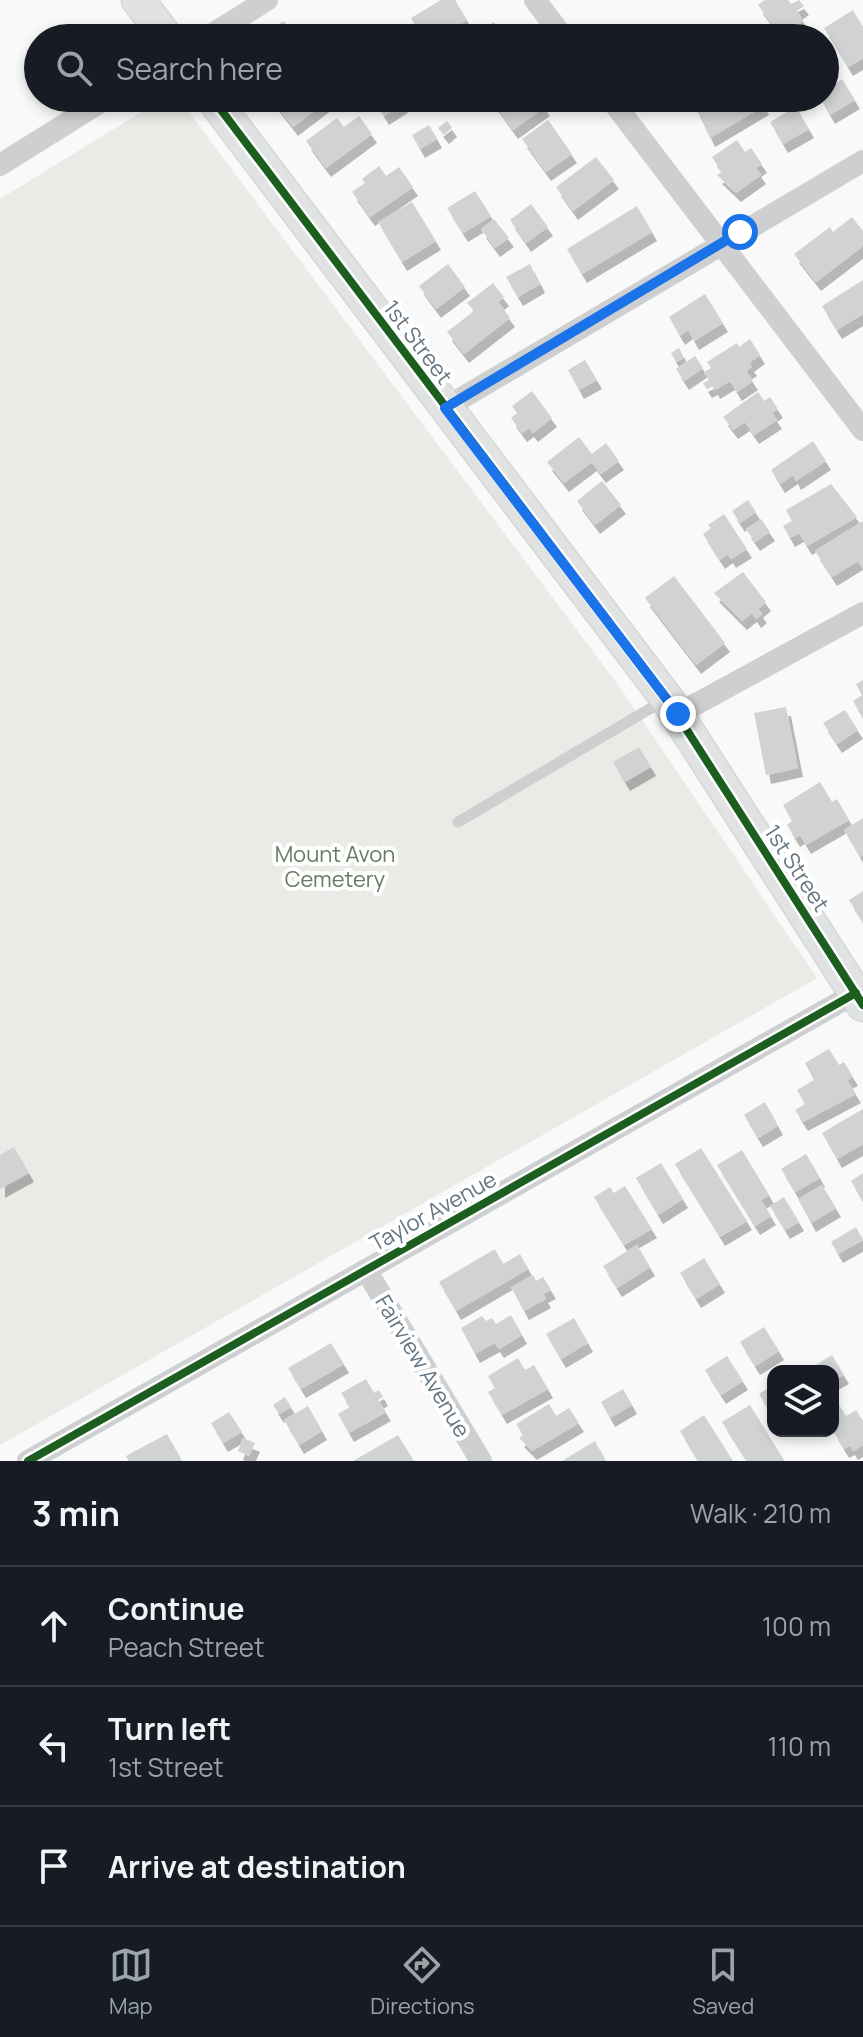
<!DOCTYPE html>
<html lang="en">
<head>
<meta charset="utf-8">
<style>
  body { margin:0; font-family:Manrope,sans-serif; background:#242831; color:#f1f3f6 }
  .controls { position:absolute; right:24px; bottom:24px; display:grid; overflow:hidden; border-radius:16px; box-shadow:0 4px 12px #0003 }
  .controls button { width:72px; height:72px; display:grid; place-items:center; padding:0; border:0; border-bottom:2px solid #363941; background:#171b24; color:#f1f3f6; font:40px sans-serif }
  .stop { position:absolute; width:24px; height:24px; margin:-18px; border:6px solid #1a73e8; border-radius:50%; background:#fff }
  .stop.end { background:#1a73e8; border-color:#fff; box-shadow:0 2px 8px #0008 }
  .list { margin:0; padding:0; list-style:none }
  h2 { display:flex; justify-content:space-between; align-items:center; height:104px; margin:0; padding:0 32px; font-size:34px }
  h2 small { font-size:26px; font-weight:400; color:#9ea1a6 }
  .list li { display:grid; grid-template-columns:52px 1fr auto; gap:24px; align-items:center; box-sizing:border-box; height:120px; padding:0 32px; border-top:2px solid #363941 }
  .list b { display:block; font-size:30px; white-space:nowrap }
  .list p { margin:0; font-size:26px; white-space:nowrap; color:#9ea1a6 }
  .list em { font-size:26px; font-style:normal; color:#9ea1a6 }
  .icon { flex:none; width:44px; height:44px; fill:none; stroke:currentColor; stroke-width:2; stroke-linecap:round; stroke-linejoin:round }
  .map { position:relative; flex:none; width:863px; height:1461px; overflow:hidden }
  .search { position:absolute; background:#171b24; box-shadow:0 4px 12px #0003; left:24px; right:24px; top:24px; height:88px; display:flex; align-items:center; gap:20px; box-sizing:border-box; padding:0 28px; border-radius:44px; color:#9ea1a6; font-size:30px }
  .sheet { height:464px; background:#171b24 }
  nav { display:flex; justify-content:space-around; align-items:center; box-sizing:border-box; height:112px; border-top:2px solid #363941; background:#171b24; font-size:22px; color:#9ea1a6 }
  nav a { display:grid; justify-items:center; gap:4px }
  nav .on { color:#99a4ac }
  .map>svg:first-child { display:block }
</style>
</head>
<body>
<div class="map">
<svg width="863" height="1461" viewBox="0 0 863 1461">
  <defs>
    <filter id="shadow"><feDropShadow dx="5" dy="9" stdDeviation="0" flood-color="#0004"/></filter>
  </defs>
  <rect width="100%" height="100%" fill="#f9f9f9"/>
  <!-- green -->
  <path fill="#e8ebe6" d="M 164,98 L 178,98 L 621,689 L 817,978 L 0,1445 L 0,199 Z"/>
  <!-- building -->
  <g fill="#d0d2d3" filter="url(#shadow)">
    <path d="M 441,0 L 455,0 L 467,20 L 438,38 L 422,38 L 411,18 Z"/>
    <path d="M 765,0 L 788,0 L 791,4 L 799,0 L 804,6 L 797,11 L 803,21 L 781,37 L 758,5 Z"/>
    <path d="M 853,10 L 863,27 L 863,58 L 848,67 L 824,28 Z"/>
    <path d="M 284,21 L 295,38 L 256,38 Z"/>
    <path d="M 494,22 L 504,38 L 468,38 L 475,34 Z"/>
    <path d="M 842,79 L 855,100 L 830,115 L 820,98 L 825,98 L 825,90 Z"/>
    <path d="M 275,98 L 331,98 L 293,127 L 272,100 Z"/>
    <path d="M 373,98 L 400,98 L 403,104 L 384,116 Z"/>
    <path d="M 490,98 L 538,98 L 545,107 L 513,130 Z"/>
    <path d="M 704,98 L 759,98 L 764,106 L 710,138 L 694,104 Z"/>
    <path d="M 796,107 L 809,129 L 783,144 L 770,122 Z"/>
    <path d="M 359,116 L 372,134 L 326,168 L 306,141 L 337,118 L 344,127 Z"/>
    <path d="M 548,120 L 572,154 L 546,172 L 522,139 Z"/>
    <path d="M 447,121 L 452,128 L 444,135 L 438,128 Z"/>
    <path d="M 429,125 L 437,139 L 420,149 L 412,135 Z"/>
    <path d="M 737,140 L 745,152 L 751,148 L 762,164 L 756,168 L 761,175 L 736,193 L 717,175 L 722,172 L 712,157 Z"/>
    <path d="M 596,157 L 614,180 L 573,211 L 556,187 Z"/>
    <path d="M 379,166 L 386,176 L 399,167 L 413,187 L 370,217 L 352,192 L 365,183 L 362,179 Z"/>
    <path d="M 475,191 L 491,216 L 463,233 L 447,208 Z"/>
    <path d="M 412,202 L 436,241 L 402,262 L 378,222 Z"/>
    <path d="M 531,204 L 548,227 L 526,243 L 510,220 Z"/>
    <path d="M 637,206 L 652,232 L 582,274 L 567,249 Z"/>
    <path d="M 852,217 L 863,231 L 863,246 L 816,282 L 794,254 L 830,227 L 833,232 Z"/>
    <path d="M 494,219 L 509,238 L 495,248 L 481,229 Z"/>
    <path d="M 448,264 L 465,287 L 436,309 L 419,286 Z"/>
    <path d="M 530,264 L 540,284 L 518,297 L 506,277 Z"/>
    <path d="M 863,280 L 863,314 L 837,330 L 822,306 Z"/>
    <path d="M 493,283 L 504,297 L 498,302 L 510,318 L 464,354 L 447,332 L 474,311 L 467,303 Z"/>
    <path d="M 705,294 L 723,323 L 694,341 L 688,330 L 680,336 L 669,317 Z"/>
    <path d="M 750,339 L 760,355 L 749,363 L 752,367 L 746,371 L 753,381 L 737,392 L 730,381 L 715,390 L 713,386 L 707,389 L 703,383 L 709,380 L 704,372 L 711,368 L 707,362 L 737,343 L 739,347 Z"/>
    <path d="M 679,348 L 684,358 L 676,362 L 671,353 Z"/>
    <path d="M 695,356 L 703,368 L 684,381 L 676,369 Z"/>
    <path d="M 585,360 L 597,380 L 579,390 L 568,370 Z"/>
    <path d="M 532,391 L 552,418 L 533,433 L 529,428 L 522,433 L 511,418 L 517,413 L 512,406 Z"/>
    <path d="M 758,392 L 764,401 L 770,397 L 778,409 L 772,413 L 777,420 L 754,435 L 745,422 L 733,430 L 723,417 Z"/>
    <path d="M 579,437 L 592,454 L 606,443 L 619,461 L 601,474 L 592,462 L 564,483 L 547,462 Z"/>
    <path d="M 813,441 L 826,461 L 796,481 L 793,475 L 780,484 L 771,470 Z"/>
    <path d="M 602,481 L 621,505 L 595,525 L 577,501 Z"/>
    <path d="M 831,484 L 857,517 L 807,546 L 799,533 L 790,538 L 783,526 L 792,521 L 786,510 Z"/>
    <path d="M 748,500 L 756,512 L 740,523 L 732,511 Z"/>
    <path d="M 724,514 L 747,549 L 731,559 L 728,554 L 720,560 L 703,534 L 711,528 L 708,525 Z"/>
    <path d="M 761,519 L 770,532 L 755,542 L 746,529 Z"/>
    <path d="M 863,521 L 863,569 L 858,561 L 832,577 L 815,551 Z"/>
    <path d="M 743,572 L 766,602 L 758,609 L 762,614 L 756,619 L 752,613 L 742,621 L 714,593 Z"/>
    <path d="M 674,576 L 725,643 L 696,665 L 645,598 Z"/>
    <path d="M 863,680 L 863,719 L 853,701 L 862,695 L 856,684 Z"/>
    <path d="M 786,707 L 798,768 L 766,775 L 754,713 Z"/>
    <path d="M 845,710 L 858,730 L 837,744 L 823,723 Z"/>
    <path d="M 639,747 L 651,767 L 625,782 L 613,762 Z"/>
    <path d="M 820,782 L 832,802 L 837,799 L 849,820 L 806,845 L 800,835 L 795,838 L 787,825 L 792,821 L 783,805 Z"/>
    <path d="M 863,818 L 863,855 L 860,857 L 844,830 Z"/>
    <path d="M 863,891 L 863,922 L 849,900 Z"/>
    <path d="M 829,1049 L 839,1065 L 844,1062 L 853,1077 L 847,1080 L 856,1094 L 803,1122 L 795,1110 L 805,1104 L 797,1090 L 814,1080 L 805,1063 Z"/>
    <path d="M 765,1102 L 778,1126 L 758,1138 L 744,1115 Z"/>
    <path d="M 863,1109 L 863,1144 L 837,1159 L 822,1133 Z"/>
    <path d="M 14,1147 L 29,1173 L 0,1189 L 0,1155 Z"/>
    <path d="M 701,1148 L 747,1221 L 720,1237 L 675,1164 Z"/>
    <path d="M 742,1150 L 769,1195 L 761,1200 L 771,1216 L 755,1226 L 717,1165 Z"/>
    <path d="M 806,1154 L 820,1178 L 795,1192 L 781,1169 Z"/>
    <path d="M 661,1163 L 683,1199 L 658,1215 L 636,1178 Z"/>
    <path d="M 863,1173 L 863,1202 L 851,1181 Z"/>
    <path d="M 822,1185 L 836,1208 L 811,1223 L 798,1199 Z"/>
    <path d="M 625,1186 L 652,1229 L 624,1245 L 594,1197 L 610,1187 L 614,1193 Z"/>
    <path d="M 784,1197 L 799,1222 L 785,1230 L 770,1206 Z"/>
    <path d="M 856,1227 L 863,1240 L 838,1254 L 831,1242 Z"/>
    <path d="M 637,1245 L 650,1267 L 617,1288 L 603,1266 Z"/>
    <path d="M 495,1249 L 503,1264 L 520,1254 L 528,1269 L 456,1311 L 439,1282 Z"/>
    <path d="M 704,1258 L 720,1284 L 696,1299 L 680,1273 Z"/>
    <path d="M 533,1275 L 536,1281 L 543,1277 L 551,1290 L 543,1294 L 546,1299 L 524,1311 L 511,1287 Z"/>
    <path d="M 511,1315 L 522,1335 L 499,1349 L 495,1343 L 475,1354 L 461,1328 L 482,1316 L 486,1321 L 492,1318 L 496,1324 Z"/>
    <path d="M 574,1318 L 588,1343 L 561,1359 L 546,1334 Z"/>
    <path d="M 764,1327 L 779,1351 L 755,1366 L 740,1342 Z"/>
    <path d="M 331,1343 L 344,1364 L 301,1389 L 288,1368 Z"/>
    <path d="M 832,1355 L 844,1375 L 833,1381 L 833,1371 L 817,1371 L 814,1366 Z"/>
    <path d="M 727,1356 L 743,1381 L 721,1395 L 705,1370 Z"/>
    <path d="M 518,1358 L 525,1370 L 534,1365 L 548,1389 L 502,1415 L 488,1392 L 495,1388 L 488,1376 Z"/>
    <path d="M 366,1379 L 374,1393 L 379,1390 L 383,1397 L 378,1400 L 386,1412 L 349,1433 L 338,1414 L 350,1407 L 341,1393 Z"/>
    <path d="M 773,1385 L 773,1416 L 759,1394 Z"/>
    <path d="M 623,1389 L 632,1405 L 610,1418 L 601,1402 Z"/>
    <path d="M 833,1395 L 846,1416 L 856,1410 L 863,1421 L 863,1445 L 853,1451 L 850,1446 L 844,1449 L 833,1431 Z"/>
    <path d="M 285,1397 L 291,1407 L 279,1414 L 273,1405 Z"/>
    <path d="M 549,1404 L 556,1416 L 569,1408 L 579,1423 L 532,1451 L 519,1438 L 523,1435 L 516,1424 Z"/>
    <path d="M 750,1405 L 784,1460 L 783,1461 L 747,1461 L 722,1422 Z"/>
    <path d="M 308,1406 L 322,1431 L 299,1445 L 284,1420 Z"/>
    <path d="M 229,1412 L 242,1432 L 223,1443 L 211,1423 Z"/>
    <path d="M 704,1415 L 733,1461 L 698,1461 L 680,1431 Z"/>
    <path d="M 167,1434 L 182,1461 L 129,1461 L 126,1456 Z"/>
    <path d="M 398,1435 L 414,1461 L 353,1461 Z"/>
    <path d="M 243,1438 L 255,1443 L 249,1456 L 238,1451 Z"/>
    <path d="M 595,1441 L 606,1461 L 562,1461 Z"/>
  </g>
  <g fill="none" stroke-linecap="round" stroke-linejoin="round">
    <!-- secondary casing -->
    <g stroke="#d5d6d7" stroke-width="35">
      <g id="secondary">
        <path d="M 138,0 L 167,38"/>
        <path d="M 212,98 L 667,699 L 863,1005"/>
      </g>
    </g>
    <!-- lane -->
    <path stroke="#cecfd0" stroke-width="11" d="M 458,822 L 663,701"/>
    <!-- street -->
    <g stroke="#cecfd0" stroke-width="22">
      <path d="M 535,0 L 564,38"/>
      <path d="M 206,38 L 267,0"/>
      <path d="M 610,98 L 863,430"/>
      <path d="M 0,165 L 107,98"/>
      <path d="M 445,408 L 863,161"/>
      <path d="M 678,714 L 863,613"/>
      <path d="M 366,1270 L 481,1461"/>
      <path d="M 28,1461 L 856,993"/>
    </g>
    <!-- secondary -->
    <use href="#secondary" stroke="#e1e2e2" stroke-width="32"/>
    <!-- cycleway casing -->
    <g stroke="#fff" stroke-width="13">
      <g id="cycleway">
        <path d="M 212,98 L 667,699 L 863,1005"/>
        <path d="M 28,1461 L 856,993"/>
      </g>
    </g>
    <!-- cycleway -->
    <use href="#cycleway" stroke="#1b5e20" stroke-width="8"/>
  </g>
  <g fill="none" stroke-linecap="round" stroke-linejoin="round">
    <!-- route -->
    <path stroke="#1a73e8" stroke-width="10" d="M 678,714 L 445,408 L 740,232"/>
  </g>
  <g text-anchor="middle" stroke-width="8" stroke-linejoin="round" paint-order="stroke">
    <!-- street labels -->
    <g font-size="22" fill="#657683" stroke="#fff">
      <text transform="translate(418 342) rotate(53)" y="8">1st Street</text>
      <text transform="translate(797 868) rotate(57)" y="8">1st Street</text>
      <text transform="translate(433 1211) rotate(-29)" y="8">Taylor Avenue</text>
      <text transform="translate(423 1366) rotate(59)" y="8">Fairview Avenue</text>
    </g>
    <!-- park labels -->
    <g font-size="22" fill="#687a64" stroke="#fff">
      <text x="335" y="862">Mount Avon<tspan x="335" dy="25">Cemetery</tspan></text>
    </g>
  </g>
</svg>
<div class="controls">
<button><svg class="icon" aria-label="layers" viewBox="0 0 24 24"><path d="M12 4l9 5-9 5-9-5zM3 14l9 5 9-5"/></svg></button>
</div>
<div class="stop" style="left:740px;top:232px"></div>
<div class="stop end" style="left:678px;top:714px"></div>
<div class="search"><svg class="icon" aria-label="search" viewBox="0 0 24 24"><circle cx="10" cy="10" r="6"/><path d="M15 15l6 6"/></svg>Search here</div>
</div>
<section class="sheet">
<h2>3 min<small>Walk · 210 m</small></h2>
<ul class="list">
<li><svg class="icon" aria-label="ahead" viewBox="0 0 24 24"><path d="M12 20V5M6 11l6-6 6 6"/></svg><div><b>Continue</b><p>Peach Street</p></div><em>100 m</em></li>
<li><svg class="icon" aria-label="left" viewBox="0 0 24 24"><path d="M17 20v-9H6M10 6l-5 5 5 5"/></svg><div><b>Turn left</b><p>1st Street</p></div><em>110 m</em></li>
<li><svg class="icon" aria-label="arrive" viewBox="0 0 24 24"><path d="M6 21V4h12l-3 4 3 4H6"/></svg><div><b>Arrive at destination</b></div></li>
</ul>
</section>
<nav>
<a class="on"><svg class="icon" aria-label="map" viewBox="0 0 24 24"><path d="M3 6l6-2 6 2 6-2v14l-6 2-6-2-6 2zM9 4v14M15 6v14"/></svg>Map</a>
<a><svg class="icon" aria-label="directions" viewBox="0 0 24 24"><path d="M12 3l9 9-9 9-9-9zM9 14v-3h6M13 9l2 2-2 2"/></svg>Directions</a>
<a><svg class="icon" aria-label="saved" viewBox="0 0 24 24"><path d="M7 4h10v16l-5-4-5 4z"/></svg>Saved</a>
</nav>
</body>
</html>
